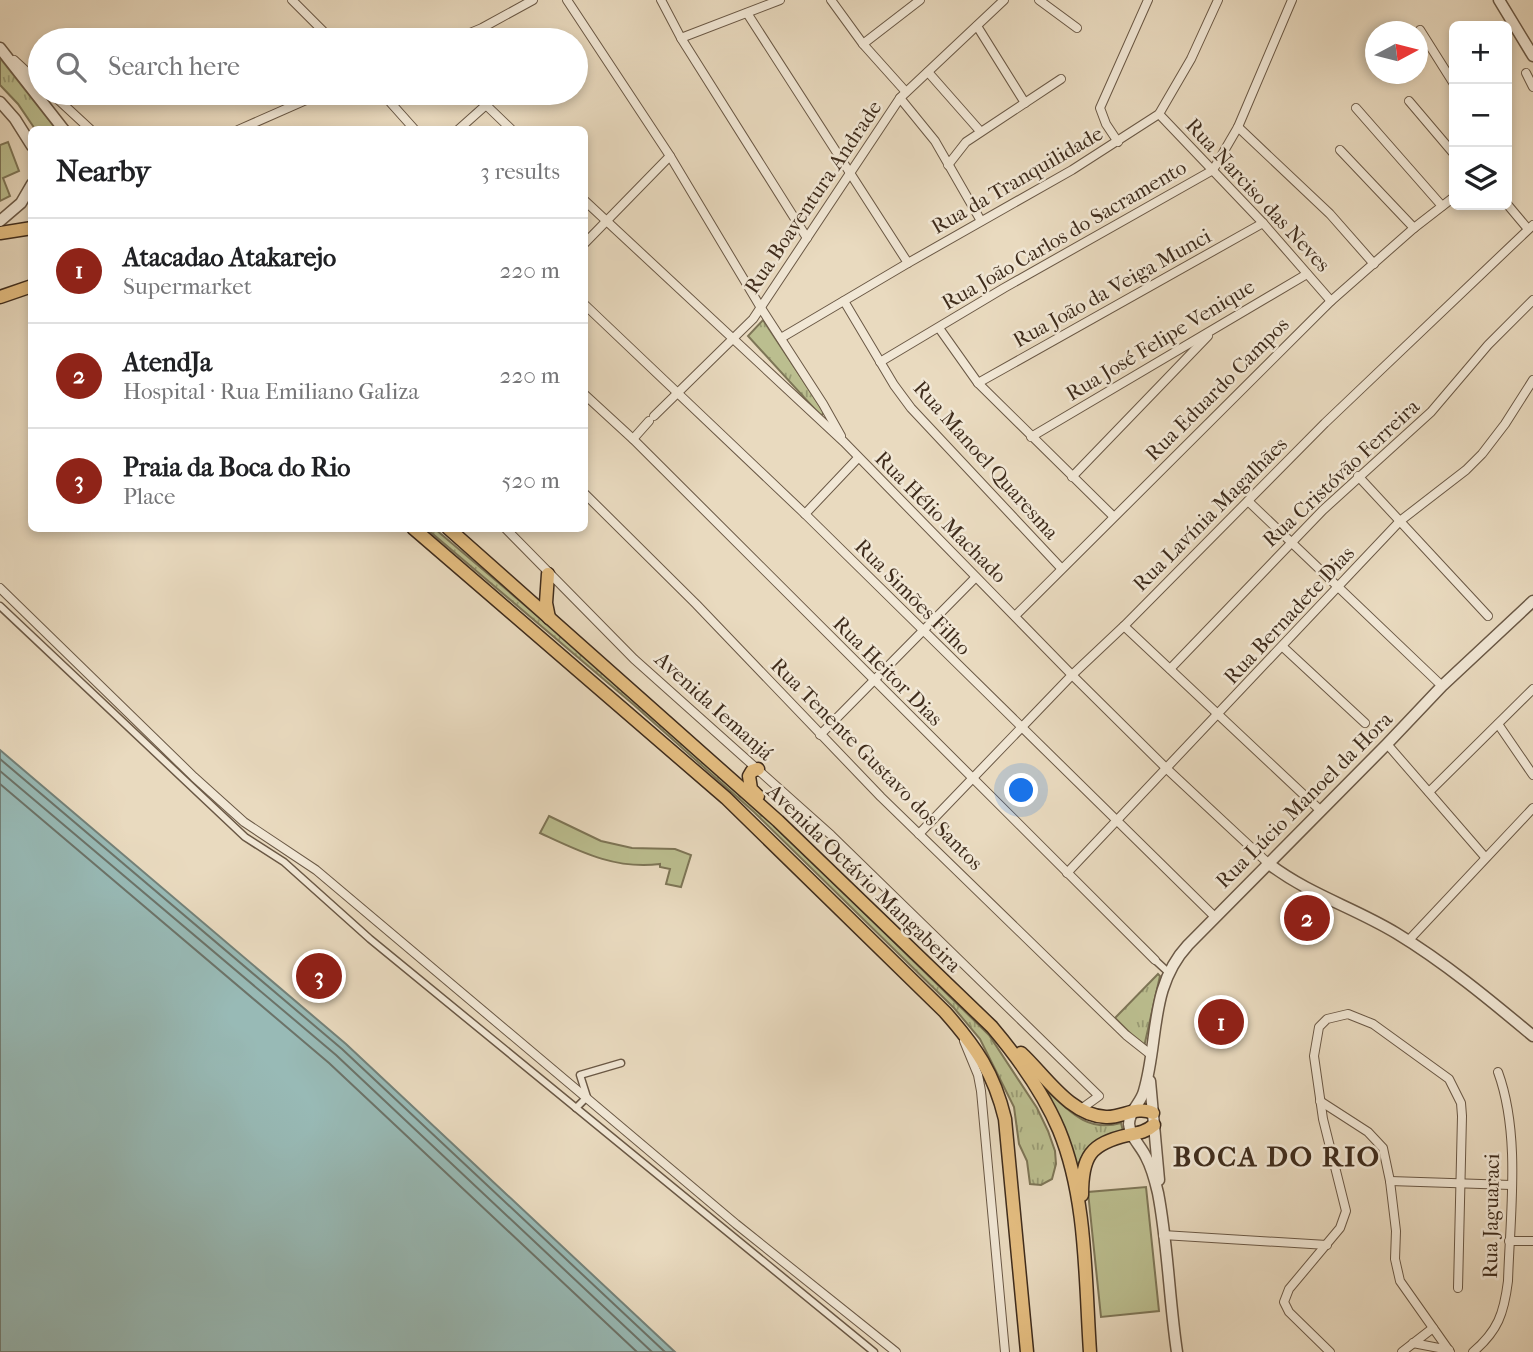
<!DOCTYPE html>
<html lang="en">
<head>
<meta charset="utf-8">
<style>
  body { margin:0; font-family:"IM FELL French Canon",serif; background:#f2f2f2; color:#202124 }
  .controls { position:absolute; right:21px; top:21px; display:grid; overflow:hidden; border-radius:10px; box-shadow:0 4px 10px #0003 }
  .controls button { width:63px; height:63px; display:grid; place-items:center; padding:0; border:0; border-bottom:2px solid #e0e0e0; background:#fff; color:#202124; font:35px sans-serif }
  .compass { position:absolute; left:1365px; top:21px; width:63px; height:63px; border-radius:50%; background:#fff; box-shadow:0 4px 10px #0003; rotate:83deg }
  .you { position:absolute; left:1022px; top:791px; width:24px; height:24px; margin:-18px; border:5px solid #fff; border-radius:50%; background:#1a73e8; box-shadow:0 0 0 10px #1a73e833 }
  .badge { display:grid; place-items:center; width:46px; height:46px; border-radius:50%; background:#8f2418; color:#fff; font-size:23px; font-weight:700 }
  .pin { position:absolute; translate:-50% -50%; border:4px solid #fff; box-shadow:0 2px 7px #0006 }
  .list { margin:0; padding:0; list-style:none }
  h2 { display:flex; justify-content:space-between; align-items:center; height:91px; margin:0; padding:0 28px; font-size:30px }
  h2 small { font-size:23px; font-weight:400; color:#757577 }
  .list li { display:grid; grid-template-columns:46px 1fr auto; gap:21px; align-items:center; box-sizing:border-box; height:105px; padding:0 28px; border-top:2px solid #e0e0e0 }
  .list b { display:block; font-size:26px; white-space:nowrap }
  .list p { margin:0; font-size:23px; white-space:nowrap; color:#757577 }
  .list em { font-size:23px; font-style:normal; color:#757577 }
  .icon { flex:none; width:38px; height:38px; fill:none; stroke:currentColor; stroke-width:2; stroke-linecap:round; stroke-linejoin:round }
  .map { position:relative; flex:none; width:1533px; height:1352px; overflow:hidden }
  .search { position:absolute; background:#fff; box-shadow:0 4px 10px #0003; left:28px; top:28px; width:560px; height:77px; display:flex; align-items:center; gap:18px; box-sizing:border-box; padding:0 24px; border-radius:38px; color:#757577; font-size:26px }
  .panel { position:absolute; background:#fff; box-shadow:0 4px 10px #0003; left:28px; top:126px; width:560px; height:406px; border-radius:10px }
  .map>svg:first-child { display:block }
</style>
</head>
<body>
<div class="map">
<svg width="1533" height="1352" viewBox="0 0 1533 1352">
  <defs>
    <pattern id="grass-tufts" width="24" height="20" patternUnits="userSpaceOnUse" patternTransform="scale(1.75)"><rect width="24" height="20" fill="#bbbe8f"/><path d="M3 7l-1-3M5 7V3M7 7l1-3M15 17l-1-3M17 17v-4M19 17l1-3" fill="none" stroke="#999b74"/></pattern>
  </defs>
  <rect width="100%" height="100%" fill="#e9dabf"/>
  <filter id="stains"><feTurbulence type="fractalNoise" baseFrequency=".00286" numOctaves="4"/><feColorMatrix values="0 0 0 0 .2 0 0 0 0 .09 0 0 0 0 .02 0 0 0 .5 -.17"/></filter>
  <radialGradient id="worn" r=".72"><stop offset=".6" stop-color="#630" stop-opacity="0"/><stop offset="1" stop-color="#630" stop-opacity=".3"/></radialGradient>
  <!-- grass -->
  <g fill="url(#grass-tufts)" stroke="#7d7556" stroke-width="2">
    <path d="M 0,58 L 56,129 L 35,129 L 18,104 L 0,85 Z"/>
    <path d="M 763,320 L 824,412 L 821,416 L 748,336 Z"/>
    <path d="M 427,529 L 435,529 L 638,701 L 757,808 L 989,1035 L 1037,1108 L 1048,1131 L 1055,1151 L 1056,1164 L 1052,1179 L 1041,1185 L 1030,1184 L 1027,1161 L 1019,1144 L 1014,1107 L 980,1039 L 954,1008 L 754,812 L 634,705 Z"/>
    <path d="M 1158,974 L 1160,976 L 1144,1047 L 1115,1018 Z"/>
    <path d="M 1045,1089 C 1068,1110 1087,1133 1121,1123 L 1124,1135 C 1100,1135 1086,1145 1077,1167 L 1066,1136 Z"/>
  </g>
  <!-- pitch -->
  <g fill="#bbbe8f" stroke="#7d7556" stroke-width="2">
    <path d="M 8,142 L 19,171 L 3,178 L 10,196 L 0,201 L 0,145 Z"/>
    <path d="M 549,816 L 601,841 L 632,848 L 675,849 L 691,855 L 681,887 L 666,884 L 670,869 L 660,867 L 660,864 C 615,870 579,851 540,833 Z"/>
    <path d="M 1146,1187 L 1159,1311 L 1101,1317 L 1088,1192 Z"/>
  </g>
  <!-- water -->
  <path fill="#98bab6" stroke="#748178" stroke-width="2" d="M 0,750 L 346,1044 L 675,1352 L 0,1352 Z"/>
  <g fill="none" stroke-linecap="round" stroke-linejoin="round">
    <!-- shore -->
    <g stroke="#6c7369" stroke-width="2">
      <path d="M 0,759 L 342,1049 L 665,1352"/>
      <path d="M 0,771 L 336,1055 L 652,1352"/>
      <path d="M 0,784 L 329,1063 L 637,1352"/>
    </g>
    <!-- pedestrian casing -->
    <g stroke="#6a5845" stroke-width="9">
      <g id="pedestrian">
        <path d="M 0,606 L 245,837 L 284,862 L 370,939 L 874,1352"/>
        <path d="M 1155,960 L 1168,972"/>
        <path d="M 576,1108 L 587,1097 L 580,1075 L 621,1063"/>
      </g>
    </g>
    <!-- minor casing -->
    <g stroke="#6a5845" stroke-width="10">
      <g id="minor">
        <path d="M 292,0 L 332,40"/>
        <path d="M 567,0 L 670,156 L 761,308 L 823,404 L 841,436"/>
        <path d="M 661,0 L 681,38 L 807,238"/>
        <path d="M 831,0 L 863,44 L 906,92"/>
        <path d="M 1039,0 L 1077,28"/>
        <path d="M 747,13 L 908,263"/>
        <path d="M 977,26 L 1025,103"/>
        <path d="M 1420,30 L 1454,84"/>
        <path d="M 681,38 L 780,0"/>
        <path d="M 453,40 L 482,28 L 533,0"/>
        <path d="M 863,44 L 920,0"/>
        <path d="M 14,60 L 40,84"/>
        <path d="M 928,72 L 980,131"/>
        <path d="M 1526,73 L 1533,87"/>
        <path d="M 51,93 L 91,130"/>
        <path d="M 382,93 L 415,130"/>
        <path d="M 900,98 L 935,141 L 981,221"/>
        <path d="M 1409,101 L 1454,154"/>
        <path d="M 1356,108 L 1442,206"/>
        <path d="M 1159,114 L 1263,223 L 1331,301"/>
        <path d="M 1238,127 L 1330,214 L 1374,264"/>
        <path d="M 238,130 L 322,93"/>
        <path d="M 458,130 L 486,105 L 512,130"/>
        <path d="M 1118,142 L 1106,124 L 1100,108 L 1148,0"/>
        <path d="M 1340,150 L 1414,228"/>
        <path d="M 948,165 L 966,142 L 1061,79"/>
        <path d="M 584,200 L 844,442 L 1072,675 L 1167,769 L 1269,864"/>
        <path d="M 1507,204 L 1528,229"/>
        <path d="M 584,244 L 670,156"/>
        <path d="M 844,301 L 894,385 L 911,408 L 1061,568"/>
        <path d="M 584,304 L 805,514 L 1215,917"/>
        <path d="M 939,328 L 978,383 L 1113,516"/>
        <path d="M 781,338 L 908,263 L 1072,170 L 1159,114 L 1191,59 L 1218,0"/>
        <path d="M 880,362 L 1004,288 L 1213,170 L 1238,127 L 1292,0"/>
        <path d="M 978,383 L 1263,223"/>
        <path d="M 584,394 L 633,439 L 1155,960"/>
        <path d="M 654,416 L 753,319 L 900,98 L 1004,0"/>
        <path d="M 1031,437 L 1307,274"/>
        <path d="M 633,439 L 649,421"/>
        <path d="M 1358,476 L 1488,616"/>
        <path d="M 1072,477 L 1208,336"/>
        <path d="M 584,493 L 696,604 L 881,797 L 1126,1035 L 1150,1054"/>
        <path d="M 1248,501 L 1442,686"/>
        <path d="M 805,514 L 858,458"/>
        <path d="M 505,528 L 634,659 L 831,835 L 1099,1096 L 1081,1109"/>
        <path d="M 0,588 L 194,777 L 244,822 L 316,870 L 736,1224 L 896,1352"/>
        <path d="M 1015,616 L 1331,301 L 1414,228 L 1454,197"/>
        <path d="M 1124,626 L 1321,811"/>
        <path d="M 1283,647 L 1365,723"/>
        <path d="M 1170,669 L 1323,510 L 1431,412 L 1488,345 L 1533,300"/>
        <path d="M 1498,724 L 1533,775"/>
        <path d="M 820,735 L 975,578"/>
        <path d="M 1387,744 L 1485,857"/>
        <path d="M 1429,792 L 1533,689"/>
        <path d="M 919,834 L 1072,675 L 1124,626 L 1325,423 L 1533,225"/>
        <path d="M 1067,873 L 1400,521 L 1466,470 L 1482,454 L 1505,424 L 1533,380"/>
        <path d="M 1408,941 L 1533,808"/>
        <path d="M 964,1041 L 978,1075 L 981,1091 L 1005,1352"/>
        <path d="M 1320,1101 L 1368,1132 L 1383,1148 L 1390,1181 L 1396,1231 L 1395,1259 L 1400,1281 L 1450,1352"/>
        <path d="M 1390,1181 L 1511,1185"/>
        <path d="M 1163,1235 L 1327,1245"/>
        <path d="M 1509,1241 L 1533,1241"/>
        <path d="M 1413,1343 L 1449,1350"/>
        <path d="M 1330,1352 L 1289,1312 L 1284,1302 L 1289,1289 L 1340,1228 L 1346,1211 L 1323,1119 L 1314,1056 L 1319,1027 L 1327,1019 L 1348,1014 L 1373,1024 L 1449,1079 L 1461,1103 L 1462,1116 L 1458,1288"/>
        <path d="M 1402,1352 L 1433,1328"/>
        <path d="M 1473,1352 C 1498,1331 1504,1313 1508,1281 C 1510,1215 1521,1135 1498,1072"/>
      </g>
    </g>
    <!-- tertiary casing -->
    <g stroke="#6a5845" stroke-width="13">
      <g id="tertiary">
        <path d="M 1499,0 L 1533,56"/>
        <path d="M 0,48 L 64,130"/>
        <path d="M 0,102 L 15,119 L 32,146"/>
        <path d="M 0,221 L 21,203 L 32,184"/>
        <path d="M 1269,864 C 1310,895 1353,907 1396,933 C 1444,962 1490,1000 1533,1036"/>
        <path d="M 1150,1081 L 1159,1180"/>
        <path d="M 1177,1352 C 1169,1299 1168,1245 1158,1193 C 1155,1180 1152,1168 1146,1157 C 1141,1146 1130,1137 1129,1124 C 1129,1111 1141,1103 1144,1091 C 1159,1040 1149,987 1188,945 L 1387,744 L 1442,686 L 1533,601"/>
      </g>
    </g>
    <!-- primary casing -->
    <g stroke="#3f2c1c" stroke-width="15">
      <g id="primary">
        <path d="M 0,233 L 32,228"/>
        <path d="M 0,297 L 32,286"/>
        <path d="M 413,528 L 726,798 L 945,1012 C 976,1047 994,1073 1005,1119 L 1027,1352"/>
        <path d="M 448,528 L 778,821 L 992,1027 C 1019,1059 1043,1092 1059,1130 C 1087,1198 1085,1279 1090,1352"/>
        <path d="M 548,574 L 546,603 L 549,618"/>
        <path d="M 758,796 L 751,789 L 749,776 L 752,771 L 758,769"/>
        <path d="M 1021,1053 C 1045,1075 1070,1116 1106,1117 C 1122,1118 1137,1105 1153,1113"/>
        <path d="M 1082,1195 C 1082,1156 1090,1144 1128,1135 C 1139,1133 1146,1132 1154,1125"/>
      </g>
    </g>
    <!-- pedestrian -->
    <use href="#pedestrian" stroke="#f1e7d5" stroke-width="6"/>
    <!-- minor -->
    <use href="#minor" stroke="#f1e7d5" stroke-width="8"/>
    <!-- tertiary -->
    <use href="#tertiary" stroke="#f1e7d5" stroke-width="10"/>
    <!-- primary -->
    <use href="#primary" stroke="#e4bd80" stroke-width="12"/>
  </g>
  <g text-anchor="middle" stroke-width="5" stroke-linejoin="round" paint-order="stroke">
    <!-- street labels -->
    <g font-size="21" fill="#3f2c1c" stroke="#f1e7d5">
      <text transform="translate(1017 180) rotate(-30)" y="7">Rua da Tranquilidade</text>
      <text transform="translate(1258 195) rotate(47)" y="7">Rua Narciso das Neves</text>
      <text transform="translate(813 197) rotate(-56)" y="7">Rua Boaventura Andrade</text>
      <text transform="translate(1064 235) rotate(-30)" y="7">Rua João Carlos do Sacramento</text>
      <text transform="translate(1112 288) rotate(-29)" y="7">Rua João da Veiga Munci</text>
      <text transform="translate(1160 340) rotate(-31)" y="7">Rua José Felipe Venique</text>
      <text transform="translate(1217 389) rotate(-45)" y="7">Rua Eduardo Campos</text>
      <text transform="translate(986 460) rotate(48)" y="7">Rua Manoel Quaresma</text>
      <text transform="translate(1341 473) rotate(-43)" y="7">Rua Cristóvão Ferreira</text>
      <text transform="translate(1210 514) rotate(-45)" y="7">Rua Lavínia Magalhães</text>
      <text transform="translate(941 517) rotate(45)" y="7">Rua Hélio Machado</text>
      <text transform="translate(913 597) rotate(45)" y="7">Rua Simões Filho</text>
      <text transform="translate(1289 615) rotate(-47)" y="7">Rua Bernadete Dias</text>
      <text transform="translate(888 671) rotate(45)" y="7">Rua Heitor Dias</text>
      <text transform="translate(714 706) rotate(42)" y="7">Avenida Iemanjá</text>
      <text transform="translate(877 764) rotate(45)" y="7">Rua Tenente Gustavo dos Santos</text>
      <text transform="translate(1304 800) rotate(-45)" y="7">Rua Lúcio Manoel da Hora</text>
      <text transform="translate(864 878) rotate(44)" y="7">Avenida Octávio Mangabeira</text>
      <text transform="translate(1491 1216) rotate(-89)" y="7">Rua Jaguaraci</text>
    </g>
    <!-- district labels -->
    <g font-size="28" font-weight="bold" letter-spacing="2" fill="#3f2c1c" stroke="#f1e7d5">
      <text x="1277" y="1166">BOCA DO RIO</text>
    </g>
  </g>
  <rect width="100%" height="100%" filter="url(#stains)"/>
  <rect width="100%" height="100%" fill="url(#worn)"/>
</svg>
<div class="controls">
<button>+</button>
<button>−</button>
<button><svg class="icon" aria-label="layers" viewBox="0 0 24 24"><path d="M12 4l9 5-9 5-9-5zM3 14l9 5 9-5"/></svg></button>
</div>
<svg class="compass" viewBox="-18 -18 36 36"><path d="M0-13l5 13h-10z" fill="#e53935"/><path d="M0 13l5-13h-10z" fill="#757577"/></svg>
<div class="you"></div>
<div class="pin badge" style="left:1221px;top:1022px">1</div>
<div class="pin badge" style="left:1307px;top:918px">2</div>
<div class="pin badge" style="left:319px;top:976px">3</div>
<div class="search"><svg class="icon" aria-label="search" viewBox="0 0 24 24"><circle cx="10" cy="10" r="6"/><path d="M15 15l6 6"/></svg>Search here</div>
<section class="panel">
<h2>Nearby<small>3 results</small></h2>
<ul class="list">
<li><span class="badge">1</span><div><b>Atacadao Atakarejo</b><p>Supermarket</p></div><em>220 m</em></li>
<li><span class="badge">2</span><div><b>AtendJa</b><p>Hospital · Rua Emiliano Galiza</p></div><em>220 m</em></li>
<li><span class="badge">3</span><div><b>Praia da Boca do Rio</b><p>Place</p></div><em>520 m</em></li>
</ul>
</section>
</div>
</body>
</html>
